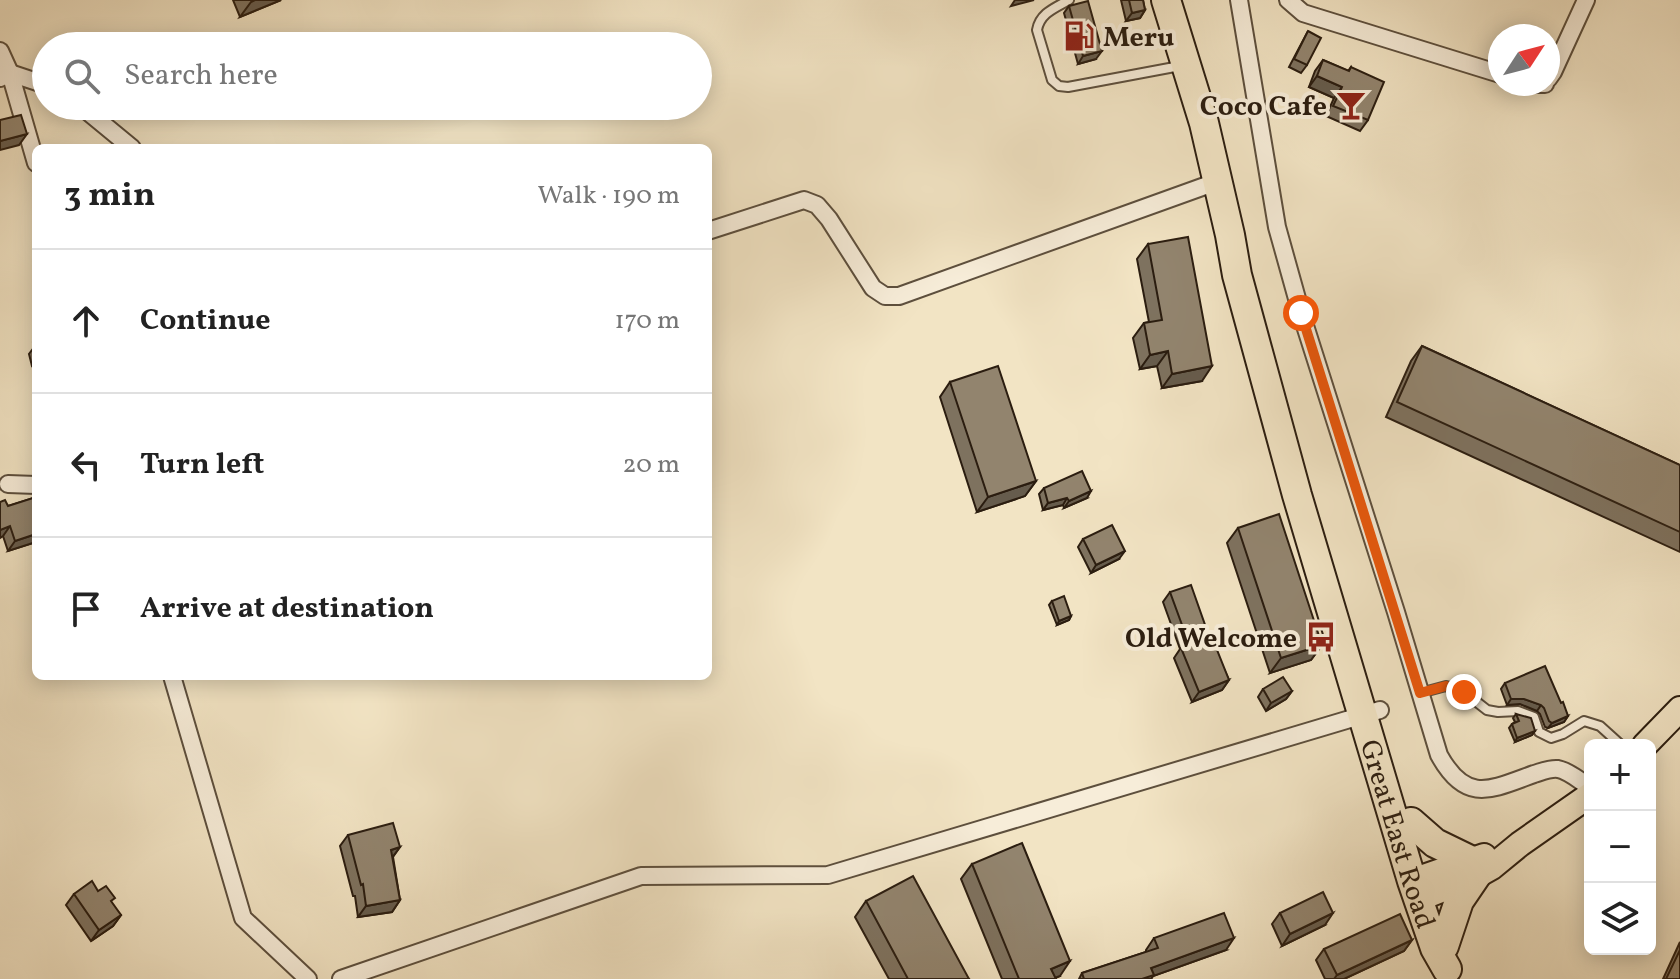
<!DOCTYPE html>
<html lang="en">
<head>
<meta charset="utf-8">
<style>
  body { margin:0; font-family:Vollkorn,serif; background:#f2f2f2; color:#222 }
  .controls { position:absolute; right:24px; bottom:24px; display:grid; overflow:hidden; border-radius:12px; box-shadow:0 4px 20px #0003 }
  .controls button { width:72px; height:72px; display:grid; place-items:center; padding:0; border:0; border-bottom:2px solid #e0e0e0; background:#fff; color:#222; font:40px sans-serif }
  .compass { position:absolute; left:1488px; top:24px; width:72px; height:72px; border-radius:50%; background:#fff; box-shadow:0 4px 20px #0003; rotate:54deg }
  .stop { position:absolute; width:24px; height:24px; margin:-18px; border:6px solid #ea580c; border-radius:50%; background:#fff }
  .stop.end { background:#ea580c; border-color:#fff; box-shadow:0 2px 8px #0008 }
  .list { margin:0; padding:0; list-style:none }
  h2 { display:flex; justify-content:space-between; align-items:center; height:104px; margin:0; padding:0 32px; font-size:34px }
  h2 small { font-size:26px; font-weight:400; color:#767676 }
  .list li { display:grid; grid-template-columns:52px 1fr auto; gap:24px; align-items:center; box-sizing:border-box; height:144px; padding:0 32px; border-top:2px solid #e0e0e0 }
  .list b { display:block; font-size:30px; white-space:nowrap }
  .list em { font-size:26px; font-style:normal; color:#767676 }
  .icon { flex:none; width:44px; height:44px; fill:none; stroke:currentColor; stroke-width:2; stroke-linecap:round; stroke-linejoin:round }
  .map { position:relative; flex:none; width:1680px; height:979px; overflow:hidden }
  .search { position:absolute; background:#fff; box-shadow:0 4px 20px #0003; left:32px; top:32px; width:680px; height:88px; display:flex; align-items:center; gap:20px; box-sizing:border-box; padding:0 28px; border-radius:44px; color:#767676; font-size:30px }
  .panel { position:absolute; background:#fff; box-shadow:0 4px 20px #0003; left:32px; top:144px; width:680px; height:536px; border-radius:12px }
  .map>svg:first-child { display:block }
</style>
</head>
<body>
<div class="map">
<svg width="1680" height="979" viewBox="0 0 1680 979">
  <rect width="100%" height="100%" fill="#f2e4c4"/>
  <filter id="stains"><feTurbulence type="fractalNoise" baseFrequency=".0025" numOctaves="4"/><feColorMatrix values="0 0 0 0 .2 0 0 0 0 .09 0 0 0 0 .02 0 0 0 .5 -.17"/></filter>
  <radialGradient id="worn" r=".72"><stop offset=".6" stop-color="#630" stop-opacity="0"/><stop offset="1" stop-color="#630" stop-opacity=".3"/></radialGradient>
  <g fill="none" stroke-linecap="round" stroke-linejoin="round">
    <!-- lane casing -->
    <g stroke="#5d4f3d" stroke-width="12">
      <g id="lane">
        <path d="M 1069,0 C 1055,8 1040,13 1037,30 L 1052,80 L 1059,86 L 1068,87 L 1180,66"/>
        <path d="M 1420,693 L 1446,686 L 1464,692 L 1487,710 L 1498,712 L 1518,711 L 1534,717 L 1539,732 L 1551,738 L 1563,734 L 1584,721 L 1600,726 L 1621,745"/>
      </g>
    </g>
    <!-- street casing -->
    <g stroke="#5d4f3d" stroke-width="20">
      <g id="street">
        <path d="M 1239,0 L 1277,227 L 1301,313 L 1396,612 L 1439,755 C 1466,804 1490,790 1534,774 C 1541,772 1550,768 1558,769 C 1569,771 1581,782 1590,787"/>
        <path d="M 1288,0 L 1303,13 L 1500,74"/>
        <path d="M 0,51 L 10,73 L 36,163"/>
        <path d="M 0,78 L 10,73 L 46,85"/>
        <path d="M 1548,79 L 1553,72 L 1586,0"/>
        <path d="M 1533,84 L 1545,84"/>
        <path d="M 81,106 L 132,148"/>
        <path d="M 708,231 L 804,200 L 817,205 L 829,219 L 873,288 L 885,296 L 899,296 L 1216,182"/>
        <path d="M 8,484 L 36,485"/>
        <path d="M 172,676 L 243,918 L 308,979"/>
        <path d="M 341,979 L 641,876 L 828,875 L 1380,710"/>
      </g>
    </g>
    <!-- primary casing -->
    <g stroke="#2b1d10" stroke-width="28">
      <g id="primary">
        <path d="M 1645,745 L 1680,709"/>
        <path d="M 1412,881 L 1484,856"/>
        <path d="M 1418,899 L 1476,876 L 1492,867 L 1520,844 L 1590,795"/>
      </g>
    </g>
    <!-- highway casing -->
    <g stroke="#2b1d10" stroke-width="32">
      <g id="highway">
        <path id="s1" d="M 1166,0 L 1204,123 L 1230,235 L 1237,275 L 1297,495 L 1412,881 L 1435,948 L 1447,969"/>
        <path d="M 1411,822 L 1435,843 L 1470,860"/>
        <path d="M 1444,946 L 1459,901 L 1476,876"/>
      </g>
    </g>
    <!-- lane -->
    <use href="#lane" stroke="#f7edd9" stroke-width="8"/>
    <!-- street -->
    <use href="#street" stroke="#f7edd9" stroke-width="16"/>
    <!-- primary -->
    <use href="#primary" stroke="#f2e4c4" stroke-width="24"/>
    <!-- highway -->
    <use href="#highway" stroke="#f2e4c4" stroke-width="28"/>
  </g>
  <!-- wall -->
  <g fill="#7e725f" stroke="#2b1d10" stroke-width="2">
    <path d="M 233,0 L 281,0 L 240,17 Z"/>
    <path d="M 1121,0 L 1143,0 L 1145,10 L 1140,18 L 1126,21 Z"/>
    <path d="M 1069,6 L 1096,59 L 1078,64 L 1064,13 Z"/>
    <path d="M 1308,31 L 1307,65 L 1301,73 L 1289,67 Z"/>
    <path d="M 1323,60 L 1348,71 L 1351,67 L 1368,120 L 1360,131 L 1326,116 L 1334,98 L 1309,87 L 1315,71 Z"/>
    <path d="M 1148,244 L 1202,381 L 1162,388 L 1157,366 L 1140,369 L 1133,338 L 1144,323 L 1149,322 L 1137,259 Z"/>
    <path d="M 36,338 L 36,364 L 32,366 L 29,354 L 35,346 L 33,342 Z"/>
    <path d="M 1422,346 L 1680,465 L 1680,552 L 1386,417 L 1411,361 Z"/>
    <path d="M 950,382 L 1036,481 L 1025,496 L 977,512 L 940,397 Z"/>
    <path d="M 1044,488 L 1087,498 L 1064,508 L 1063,505 L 1043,510 L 1039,494 Z"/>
    <path d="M 36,497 L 36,542 L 8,551 L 3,536 L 8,506 Z"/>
    <path d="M 1238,528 L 1322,645 L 1311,660 L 1270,673 L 1227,543 Z"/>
    <path d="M 1083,539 L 1119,559 L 1091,573 L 1078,547 Z"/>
    <path d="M 1170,592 L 1209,636 L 1229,680 L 1222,690 L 1192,702 L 1174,658 L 1180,649 L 1163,602 Z"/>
    <path d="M 1052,601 L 1071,616 L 1069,620 L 1057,625 L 1049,605 Z"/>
    <path d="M 1505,683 L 1561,703 L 1568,716 L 1564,722 L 1548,728 L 1545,727 L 1540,714 L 1537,711 L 1520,704 L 1507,705 L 1501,689 Z"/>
    <path d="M 1263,689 L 1292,691 L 1286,699 L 1266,711 L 1258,697 Z"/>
    <path d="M 1516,714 L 1535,731 L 1532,735 L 1515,742 L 1509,728 L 1512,724 L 1515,722 L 1513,718 Z"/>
    <path d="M 348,835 L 400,847 L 393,857 L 400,900 L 392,912 L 358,917 L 355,896 L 353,896 L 340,846 Z"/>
    <path d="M 972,864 L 1060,976 L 1055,978 L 1056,979 L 1002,979 L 961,879 Z"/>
    <path d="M 98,891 L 121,915 L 113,926 L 91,941 L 66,905 L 74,894 Z"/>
    <path d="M 866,901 L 969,979 L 889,979 L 855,917 Z"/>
    <path d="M 1280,913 L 1325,925 L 1282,946 L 1272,924 Z"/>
    <path d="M 1154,938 L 1226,950 L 1153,976 L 1151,979 L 1079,979 L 1082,973 L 1146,952 L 1146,950 Z"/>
    <path d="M 1412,940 L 1404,951 L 1344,979 L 1325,979 L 1316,960 L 1324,949 Z"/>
    <path d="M 1680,942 L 1680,979 L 1663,979 Z"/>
  </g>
  <!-- shaded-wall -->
  <g fill="#665c4d" stroke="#2b1d10" stroke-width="2">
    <path d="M 255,0 L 281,0 L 240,17 L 251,2 Z"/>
    <path d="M 1015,0 L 1034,0 L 1011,6 Z"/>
    <path d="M 1145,10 L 1140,18 L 1126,21 L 1132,13 Z"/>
    <path d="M 1102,51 L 1096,59 L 1078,64 L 1083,56 Z"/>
    <path d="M 1317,76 L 1342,87 L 1334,98 L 1309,87 Z"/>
    <path d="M 27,134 L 19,145 L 0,150 L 0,141 Z"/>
    <path d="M 1168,351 L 1157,366 L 1140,369 L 1150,355 Z"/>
    <path d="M 1212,366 L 1202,381 L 1162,388 L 1172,374 Z"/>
    <path d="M 1036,481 L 1025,496 L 977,512 L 988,497 Z"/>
    <path d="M 1091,491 L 1087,498 L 1064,508 L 1069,501 Z"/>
    <path d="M 1067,498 L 1063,505 L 1043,510 L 1048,503 Z"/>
    <path d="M 10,526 L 3,536 L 0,538 L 0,530 Z"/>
    <path d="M 36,534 L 36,542 L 8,551 L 15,541 Z"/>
    <path d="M 1125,551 L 1119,559 L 1091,573 L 1096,565 Z"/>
    <path d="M 1071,616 L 1069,620 L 1057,625 L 1059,621 Z"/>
    <path d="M 1322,645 L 1311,660 L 1270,673 L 1281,658 Z"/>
    <path d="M 1229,680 L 1222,690 L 1192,702 L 1199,692 Z"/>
    <path d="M 1292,691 L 1286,699 L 1266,711 L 1271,703 Z"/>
    <path d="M 1511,699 L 1524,699 L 1541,705 L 1537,711 L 1520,704 L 1507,705 Z"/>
    <path d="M 1568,716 L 1564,722 L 1548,728 L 1552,723 Z"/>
    <path d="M 1535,731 L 1532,735 L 1515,742 L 1517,738 Z"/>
    <path d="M 400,847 L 391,859 L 391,850 Z"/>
    <path d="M 400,900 L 392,912 L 358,917 L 366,906 Z"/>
    <path d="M 1333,913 L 1325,925 L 1282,946 L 1290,934 Z"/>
    <path d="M 121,915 L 113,926 L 91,941 L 99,930 Z"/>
    <path d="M 1234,938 L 1226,950 L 1153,976 L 1151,979 L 1142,979 L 1151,968 Z"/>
    <path d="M 1412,940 L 1404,951 L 1344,979 L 1334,979 L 1337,975 Z"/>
    <path d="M 1070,961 L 1060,976 L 1052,979 L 1051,969 Z"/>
  </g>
  <!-- building -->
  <g fill="#92846e" stroke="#2b1d10" stroke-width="2">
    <path d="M 1129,0 L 1143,0 L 1145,10 L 1132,13 Z"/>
    <path d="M 1088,1 L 1102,51 L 1083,56 L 1069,6 Z"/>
    <path d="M 1308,31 L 1321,38 L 1307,65 L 1294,59 Z"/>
    <path d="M 1323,60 L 1349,71 L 1351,67 L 1384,82 L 1368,120 L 1333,106 L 1342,87 L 1317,76 Z"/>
    <path d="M 21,115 L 27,134 L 0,141 L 0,120 Z"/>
    <path d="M 1188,237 L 1212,366 L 1172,374 L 1168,351 L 1150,355 L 1144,323 L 1162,320 L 1148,244 Z"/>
    <path d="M 1422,346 L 1680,465 L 1680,532 L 1397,402 Z"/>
    <path d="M 998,366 L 1036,481 L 988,497 L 950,382 Z"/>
    <path d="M 1082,471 L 1091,491 L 1069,501 L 1067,498 L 1048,503 L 1044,488 Z"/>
    <path d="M 36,497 L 36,534 L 15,541 L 10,526 L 0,530 L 0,502 L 5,500 L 8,506 Z"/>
    <path d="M 1279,514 L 1322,645 L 1281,658 L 1238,528 Z"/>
    <path d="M 1112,525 L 1125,551 L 1096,565 L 1083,539 Z"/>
    <path d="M 1191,585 L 1209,636 L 1211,635 L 1229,680 L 1199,692 L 1181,648 L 1189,644 L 1170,592 Z"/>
    <path d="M 1064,596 L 1071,616 L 1059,621 L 1052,601 Z"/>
    <path d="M 1545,666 L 1561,703 L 1563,702 L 1568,716 L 1552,723 L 1549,721 L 1544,708 L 1541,705 L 1524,699 L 1511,699 L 1505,683 Z"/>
    <path d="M 1283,677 L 1292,691 L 1271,703 L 1263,689 Z"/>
    <path d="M 1516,714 L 1531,718 L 1535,731 L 1517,738 L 1512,724 L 1519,721 Z"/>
    <path d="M 393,823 L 400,847 L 391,850 L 400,900 L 366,906 L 363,884 L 361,885 L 348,835 Z"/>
    <path d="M 1022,843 L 1070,961 L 1051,969 L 1056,979 L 1019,979 L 972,864 Z"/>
    <path d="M 913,876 L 969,979 L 908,979 L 866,901 Z"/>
    <path d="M 92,881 L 98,891 L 106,886 L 115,898 L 111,901 L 121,915 L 99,930 L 74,894 Z"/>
    <path d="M 1323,892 L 1333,913 L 1290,934 L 1280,913 Z"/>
    <path d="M 1224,913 L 1234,938 L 1151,968 L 1154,975 L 1142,979 L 1084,979 L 1082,973 L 1158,948 L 1154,938 Z"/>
    <path d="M 1400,914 L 1412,940 L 1337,975 L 1324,949 Z"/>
    <path d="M 1680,950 L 1680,979 L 1666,979 Z"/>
  </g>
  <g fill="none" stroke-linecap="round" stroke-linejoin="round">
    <!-- route -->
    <path stroke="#ea580c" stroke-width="10" d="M 1301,313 L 1420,693 L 1446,686 L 1464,692"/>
  </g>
  <!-- icons -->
  <defs>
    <g id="fuel-bare" transform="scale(2.4)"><path d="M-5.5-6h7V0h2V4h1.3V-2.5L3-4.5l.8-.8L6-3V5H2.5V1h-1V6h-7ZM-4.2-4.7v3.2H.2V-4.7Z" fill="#8f2418" stroke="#f7edd9" stroke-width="2.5" paint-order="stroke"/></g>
    <g id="bar-bare" transform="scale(2.4)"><path d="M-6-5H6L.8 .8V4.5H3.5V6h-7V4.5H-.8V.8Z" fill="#8f2418" stroke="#f7edd9" stroke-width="2.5" paint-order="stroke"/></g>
    <g id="bus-bare" transform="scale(2.4)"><path d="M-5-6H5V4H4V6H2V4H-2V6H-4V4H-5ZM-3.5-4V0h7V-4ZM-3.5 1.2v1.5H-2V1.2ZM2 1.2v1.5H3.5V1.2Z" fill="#8f2418" stroke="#f7edd9" stroke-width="2.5" paint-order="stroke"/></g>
  </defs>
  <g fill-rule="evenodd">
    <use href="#fuel-bare" x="1079" y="36"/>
    <use href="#bar-bare" x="1351" y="105"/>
    <use href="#bus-bare" x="1321" y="637"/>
  </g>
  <g text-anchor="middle" stroke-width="8" stroke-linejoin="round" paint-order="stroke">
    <!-- poi labels -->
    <g font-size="28" font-weight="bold" fill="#2b1d10" stroke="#f7edd9" text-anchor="end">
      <text x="1103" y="46" text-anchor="start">Meru</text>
      <text x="1327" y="115">Coco Cafe</text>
      <text x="1297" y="647">Old Welcome</text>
    </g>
    <!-- street labels -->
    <g font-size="28" fill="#2b1d10" stroke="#f7edd9">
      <text dy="10" stroke="none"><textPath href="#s1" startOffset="866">Great East Road</textPath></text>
    </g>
  </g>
  <rect width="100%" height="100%" filter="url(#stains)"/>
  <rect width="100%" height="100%" fill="url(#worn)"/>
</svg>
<div class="controls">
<button>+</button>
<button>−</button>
<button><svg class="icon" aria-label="layers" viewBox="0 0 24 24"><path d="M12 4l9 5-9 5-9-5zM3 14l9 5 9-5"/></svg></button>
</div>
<svg class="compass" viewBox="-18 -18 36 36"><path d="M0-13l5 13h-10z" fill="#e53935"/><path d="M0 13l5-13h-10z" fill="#767676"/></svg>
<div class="stop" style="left:1301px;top:313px"></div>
<div class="stop end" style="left:1464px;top:692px"></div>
<div class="search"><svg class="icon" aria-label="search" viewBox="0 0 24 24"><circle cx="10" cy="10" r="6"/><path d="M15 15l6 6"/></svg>Search here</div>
<section class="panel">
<h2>3 min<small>Walk · 190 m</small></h2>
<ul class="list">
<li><svg class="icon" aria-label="ahead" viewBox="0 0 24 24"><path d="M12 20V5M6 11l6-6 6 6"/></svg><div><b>Continue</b></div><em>170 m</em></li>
<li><svg class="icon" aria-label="left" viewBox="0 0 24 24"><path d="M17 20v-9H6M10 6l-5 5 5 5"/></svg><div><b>Turn left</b></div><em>20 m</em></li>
<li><svg class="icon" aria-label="arrive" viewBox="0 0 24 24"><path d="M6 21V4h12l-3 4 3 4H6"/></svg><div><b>Arrive at destination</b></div></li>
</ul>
</section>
</div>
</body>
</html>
